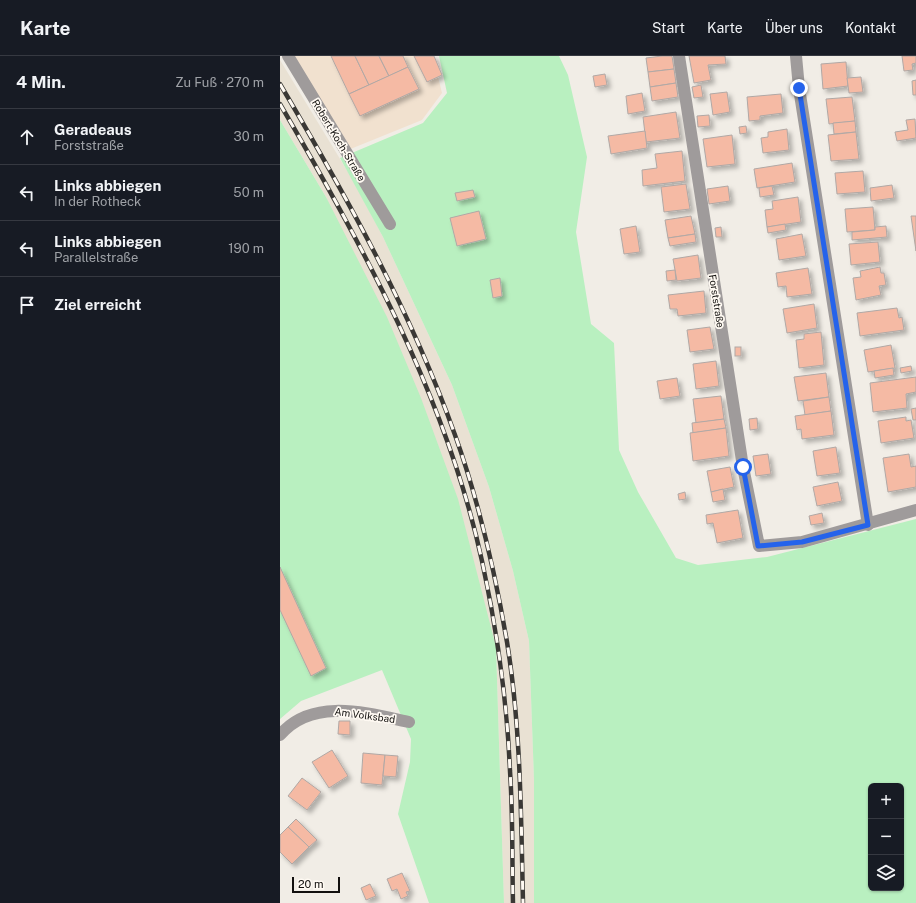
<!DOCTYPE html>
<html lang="de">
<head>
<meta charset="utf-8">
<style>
  body { margin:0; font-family:"Public Sans",sans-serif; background:#20242c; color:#f1f3f6 }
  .controls { position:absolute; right:12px; bottom:12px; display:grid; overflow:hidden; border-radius:6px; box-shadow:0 1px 3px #0004 }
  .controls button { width:36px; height:36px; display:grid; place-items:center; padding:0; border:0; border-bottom:1px solid #363941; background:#171b24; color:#f1f3f6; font:20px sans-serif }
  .scale { position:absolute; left:12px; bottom:10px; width:48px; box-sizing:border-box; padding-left:4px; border:2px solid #12100e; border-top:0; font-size:11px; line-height:14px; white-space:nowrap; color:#12100e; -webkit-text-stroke:3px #fffaf3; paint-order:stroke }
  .stop { position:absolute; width:12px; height:12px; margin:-9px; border:3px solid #2563eb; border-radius:50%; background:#fff }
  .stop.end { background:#2563eb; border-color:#fff; box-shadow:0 1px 4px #0008 }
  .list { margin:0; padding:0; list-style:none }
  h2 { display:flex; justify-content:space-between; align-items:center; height:52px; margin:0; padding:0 16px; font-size:17px }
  h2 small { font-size:13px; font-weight:400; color:#9ea1a6 }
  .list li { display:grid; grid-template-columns:26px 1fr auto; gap:12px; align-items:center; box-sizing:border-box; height:56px; padding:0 16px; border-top:1px solid #363941 }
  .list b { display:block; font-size:15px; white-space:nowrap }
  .list p { margin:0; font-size:13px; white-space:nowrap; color:#9ea1a6 }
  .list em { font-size:13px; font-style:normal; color:#9ea1a6 }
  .icon { flex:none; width:22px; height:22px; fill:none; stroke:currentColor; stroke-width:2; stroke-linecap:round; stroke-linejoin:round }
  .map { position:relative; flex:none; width:636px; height:847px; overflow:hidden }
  header { display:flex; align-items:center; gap:24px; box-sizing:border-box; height:56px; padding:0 20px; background:#171b24; border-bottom:1px solid #363941 }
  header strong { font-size:19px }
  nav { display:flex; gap:22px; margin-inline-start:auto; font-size:14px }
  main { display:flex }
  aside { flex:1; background:#171b24 }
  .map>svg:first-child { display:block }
</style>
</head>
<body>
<header>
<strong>Karte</strong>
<nav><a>Start</a><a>Karte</a><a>Über uns</a><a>Kontakt</a></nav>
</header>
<main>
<aside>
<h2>4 Min.<small>Zu Fuß · 270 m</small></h2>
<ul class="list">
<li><svg class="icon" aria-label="ahead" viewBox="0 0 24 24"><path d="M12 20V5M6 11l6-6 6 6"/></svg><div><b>Geradeaus</b><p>Forststraße</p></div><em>30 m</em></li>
<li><svg class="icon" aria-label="left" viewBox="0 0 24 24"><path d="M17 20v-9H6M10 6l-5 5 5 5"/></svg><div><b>Links abbiegen</b><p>In der Rotheck</p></div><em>50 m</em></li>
<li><svg class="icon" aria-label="left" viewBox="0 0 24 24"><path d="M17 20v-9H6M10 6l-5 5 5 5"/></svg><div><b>Links abbiegen</b><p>Parallelstraße</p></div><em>190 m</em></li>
<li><svg class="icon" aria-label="arrive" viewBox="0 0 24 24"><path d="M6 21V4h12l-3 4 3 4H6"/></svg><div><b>Ziel erreicht</b></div></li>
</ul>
</aside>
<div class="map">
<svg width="636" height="847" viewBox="0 0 636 847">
  <defs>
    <filter id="shadow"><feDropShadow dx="3.5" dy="3.5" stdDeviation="2" flood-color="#0004"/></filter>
  </defs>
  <rect width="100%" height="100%" fill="#f1ede6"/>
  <!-- industrial -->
  <path fill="#f1e1cf" d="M 13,0 L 153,0 L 162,37 L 142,64 L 68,94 Z"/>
  <!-- built -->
  <path fill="#e9e1d3" d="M 0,4 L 74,126 L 103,181 L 172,329 L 209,431 L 233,515 L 249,585 L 254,724 L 254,847 L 224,847 L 216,591 L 46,141 L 0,64 Z"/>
  <!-- green -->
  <g fill="#b9f0c0" fill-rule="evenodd">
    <path d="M 159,0 L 279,0 L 288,19 L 307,101 L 296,176 L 311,268 L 334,287 L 339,394 L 358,436 L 396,502 L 418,509 L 487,501 L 636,463 L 636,847 L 254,847 L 254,724 L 249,585 L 233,515 L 209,431 L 172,329 L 103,181 L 60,102 L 143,67 L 167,37 ZM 591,730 L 621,730 L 621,832 L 591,832 Z"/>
    <path d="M 0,64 L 46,141 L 107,261 L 141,342 L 178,443 L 216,591 L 224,847 L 149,847 L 118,758 L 130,706 L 131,683 L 102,614 L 21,645 L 0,663 Z"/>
  </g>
  <!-- building -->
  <g fill="#f5baa4" stroke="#b0a8a5" filter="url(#shadow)">
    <path d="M 51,0 L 75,0 L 89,29 L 69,38 Z"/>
    <path d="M 75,0 L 99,0 L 109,20 L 89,29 Z"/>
    <path d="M 99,0 L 123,0 L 128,11 L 109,20 Z"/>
    <path d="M 134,0 L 154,0 L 162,19 L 147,26 Z"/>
    <path d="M 382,0 L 392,0 L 394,13 L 368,16 L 366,2 Z"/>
    <path d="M 409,0 L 445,0 L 446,8 L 428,9 L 431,24 L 414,27 Z"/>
    <path d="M 622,0 L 636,0 L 636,7 L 632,8 L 633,14 L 624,15 Z"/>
    <path d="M 566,6 L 568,30 L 543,33 L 541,8 Z"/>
    <path d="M 128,11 L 139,33 L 80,60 L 69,38 Z"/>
    <path d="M 394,13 L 396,27 L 370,31 L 368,16 Z"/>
    <path d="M 325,18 L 327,29 L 315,31 L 313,20 Z"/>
    <path d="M 581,21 L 583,36 L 569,37 L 567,22 Z"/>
    <path d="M 636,24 L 636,39 L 633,39 L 632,25 Z"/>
    <path d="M 396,27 L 398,41 L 372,45 L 370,31 Z"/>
    <path d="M 421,29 L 423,41 L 414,42 L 412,31 Z"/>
    <path d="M 447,36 L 450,56 L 433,59 L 430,38 Z"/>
    <path d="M 362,37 L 365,55 L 348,58 L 346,40 Z"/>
    <path d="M 501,38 L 503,57 L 480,60 L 480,64 L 469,65 L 467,41 Z"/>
    <path d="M 572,41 L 575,65 L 549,68 L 546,43 Z"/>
    <path d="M 396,56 L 400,82 L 366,86 L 363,61 Z"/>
    <path d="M 429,59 L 430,70 L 418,71 L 417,60 Z"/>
    <path d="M 635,63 L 636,82 L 617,85 L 615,76 L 628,74 L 626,64 Z"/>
    <path d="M 575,65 L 576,76 L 554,78 L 553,67 Z"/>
    <path d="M 466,70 L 467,77 L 460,78 L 459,71 Z"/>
    <path d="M 507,73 L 509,94 L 483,97 L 481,82 L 488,81 L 488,76 Z"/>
    <path d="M 365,75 L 367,92 L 331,98 L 328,80 Z"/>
    <path d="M 576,76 L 579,103 L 551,105 L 548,79 Z"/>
    <path d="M 452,79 L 455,108 L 427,111 L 423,83 Z"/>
    <path d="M 402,95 L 405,125 L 363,130 L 362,114 L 377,112 L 375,98 Z"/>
    <path d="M 512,107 L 515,126 L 477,132 L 474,113 Z"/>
    <path d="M 583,115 L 585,136 L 557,138 L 555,117 Z"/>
    <path d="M 406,128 L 410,153 L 384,156 L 381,131 Z"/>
    <path d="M 612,129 L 614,142 L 591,145 L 590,132 Z"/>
    <path d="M 448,130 L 450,145 L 429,148 L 427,133 Z"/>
    <path d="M 492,130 L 494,139 L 480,141 L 479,132 Z"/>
    <path d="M 193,134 L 195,141 L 177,145 L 175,137 Z"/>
    <path d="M 518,141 L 521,166 L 487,171 L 485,154 L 493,153 L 492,145 Z"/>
    <path d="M 593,151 L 595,174 L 567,176 L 565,153 Z"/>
    <path d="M 199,155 L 206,183 L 177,190 L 170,162 Z"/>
    <path d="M 411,160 L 415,178 L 388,182 L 385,164 Z"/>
    <path d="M 631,160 L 636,160 L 636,195 Z"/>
    <path d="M 505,168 L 506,174 L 488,177 L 487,171 Z"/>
    <path d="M 356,170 L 360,196 L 344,198 L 340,173 Z"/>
    <path d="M 606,170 L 607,181 L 572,184 L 572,176 L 595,174 L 595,171 Z"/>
    <path d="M 441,171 L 442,181 L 436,181 L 435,172 Z"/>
    <path d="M 415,178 L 416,186 L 390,190 L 388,182 Z"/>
    <path d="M 522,178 L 526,200 L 499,204 L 496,183 Z"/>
    <path d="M 598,186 L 600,206 L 571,209 L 569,188 Z"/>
    <path d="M 418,199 L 421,222 L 397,225 L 393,203 Z"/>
    <path d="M 600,211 L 601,217 L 604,217 L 606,229 L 599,230 L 601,239 L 576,244 L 573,222 L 581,221 L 580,215 Z"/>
    <path d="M 528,212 L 532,238 L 507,241 L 506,230 L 498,231 L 496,217 Z"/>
    <path d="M 395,214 L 396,224 L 387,225 L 386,215 Z"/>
    <path d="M 220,222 L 222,240 L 213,242 L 210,224 Z"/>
    <path d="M 424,235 L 426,257 L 398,260 L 397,253 L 390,253 L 388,239 Z"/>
    <path d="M 534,248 L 537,272 L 507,277 L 503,253 Z"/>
    <path d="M 617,252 L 619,262 L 622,261 L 624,274 L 580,280 L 577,257 Z"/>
    <path d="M 430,271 L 434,293 L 410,296 L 407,274 Z"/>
    <path d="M 541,276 L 544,309 L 519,312 L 516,284 L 524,283 L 524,278 Z"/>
    <path d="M 611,289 L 615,312 L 588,316 L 584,294 Z"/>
    <rect x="455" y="291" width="6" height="9"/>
    <path d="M 436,305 L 439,330 L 416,333 L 413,308 Z"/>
    <path d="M 631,310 L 632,315 L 621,317 L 620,312 Z"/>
    <path d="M 613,312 L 614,319 L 595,322 L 594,315 Z"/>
    <path d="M 546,317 L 549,341 L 518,345 L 514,321 Z"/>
    <path d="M 636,321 L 636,336 L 626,338 L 627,352 L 593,356 L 590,327 Z"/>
    <path d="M 397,322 L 400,340 L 380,343 L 377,325 Z"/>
    <path d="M 441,340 L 444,363 L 416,367 L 413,343 Z"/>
    <path d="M 549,341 L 551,355 L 525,359 L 523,345 Z"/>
    <path d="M 636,352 L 636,364 L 633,364 L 631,353 Z"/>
    <path d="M 551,355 L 554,379 L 522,383 L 521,373 L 517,374 L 515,360 Z"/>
    <path d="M 626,361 L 626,365 L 631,364 L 634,382 L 601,387 L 598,365 Z"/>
    <path d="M 477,362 L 478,373 L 470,374 L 469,363 Z"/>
    <path d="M 444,363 L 446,372 L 413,377 L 412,367 Z"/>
    <path d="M 446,372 L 449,400 L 413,405 L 410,377 Z"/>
    <path d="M 556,391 L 560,417 L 537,420 L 533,395 Z"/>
    <path d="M 488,398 L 491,418 L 476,420 L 473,400 Z"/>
    <path d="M 629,398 L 631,411 L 636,410 L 636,431 L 608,436 L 603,402 Z"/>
    <path d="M 450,411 L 454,431 L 431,436 L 427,415 Z"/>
    <path d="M 558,426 L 562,445 L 537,450 L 533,431 Z"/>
    <path d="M 443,433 L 445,444 L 433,446 L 431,436 Z"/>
    <path d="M 405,436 L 406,443 L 399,444 L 398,438 Z"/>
    <path d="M 458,454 L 463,482 L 437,487 L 433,467 L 427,468 L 426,459 Z"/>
    <path d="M 542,457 L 544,467 L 531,469 L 529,460 Z"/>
    <path d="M 0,511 L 46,612 L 31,620 L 0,554 Z"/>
    <path d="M 59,665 L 70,665 L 70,679 L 58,678 Z"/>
    <path d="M 52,694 L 68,720 L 49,732 L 32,706 Z"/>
    <path d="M 83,697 L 105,699 L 102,729 L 81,727 Z"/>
    <path d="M 105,699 L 118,700 L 116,721 L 103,720 Z"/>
    <path d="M 22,722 L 41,736 L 27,754 L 8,740 Z"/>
    <path d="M 16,763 L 37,784 L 29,791 L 8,771 Z"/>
    <path d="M 8,771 L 29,791 L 12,808 L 0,796 L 0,779 Z"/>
    <path d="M 122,817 L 130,835 L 126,836 L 128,840 L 121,843 L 117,833 L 112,835 L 107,823 Z"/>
    <path d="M 90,828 L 96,840 L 86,844 L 81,832 Z"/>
  </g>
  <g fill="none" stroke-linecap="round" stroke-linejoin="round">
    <!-- minor -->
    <g stroke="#9f9b9b" stroke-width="12">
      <path d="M 8,0 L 110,168"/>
      <path d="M 399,0 L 463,411 L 479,490 L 522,486 L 636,454"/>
      <path d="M 516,0 L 519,32 L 588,469"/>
      <path d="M 0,679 C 32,641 87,657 129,666"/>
    </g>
    <!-- rail casing -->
    <g stroke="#3a3835" stroke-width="4.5">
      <g id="rail">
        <path d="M 0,28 C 66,140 131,255 175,379 C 199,446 215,516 227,586 C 241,672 241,760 243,847"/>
        <path d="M 0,48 C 83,190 167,343 202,505 C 217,574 227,644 230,715 C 233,759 232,803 233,847"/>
      </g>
    </g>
    <!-- rail -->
    <use href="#rail" stroke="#fffaf3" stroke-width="3" stroke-dasharray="9" stroke-linecap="butt"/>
  </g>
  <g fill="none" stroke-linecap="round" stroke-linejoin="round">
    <!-- route -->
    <path stroke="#2563eb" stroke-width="5" d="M 463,411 L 478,490 L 522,486 L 588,469 L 519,32"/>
  </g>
  <g text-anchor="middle" stroke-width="3.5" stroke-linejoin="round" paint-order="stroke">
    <!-- street labels -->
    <g font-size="10" fill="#12100e" stroke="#fffaf3">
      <text transform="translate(59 84) rotate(59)" y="4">Robert-Koch-Straße</text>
      <text transform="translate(437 245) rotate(81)" y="4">Forststraße</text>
      <text transform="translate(85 659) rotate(8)" y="4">Am Volksbad</text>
    </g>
  </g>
</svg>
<div class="controls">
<button>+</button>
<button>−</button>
<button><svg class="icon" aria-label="layers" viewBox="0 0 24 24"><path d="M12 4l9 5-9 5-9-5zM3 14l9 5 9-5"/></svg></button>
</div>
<div class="scale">20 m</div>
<div class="stop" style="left:463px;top:411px"></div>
<div class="stop end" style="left:519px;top:32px"></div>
</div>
</main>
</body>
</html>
